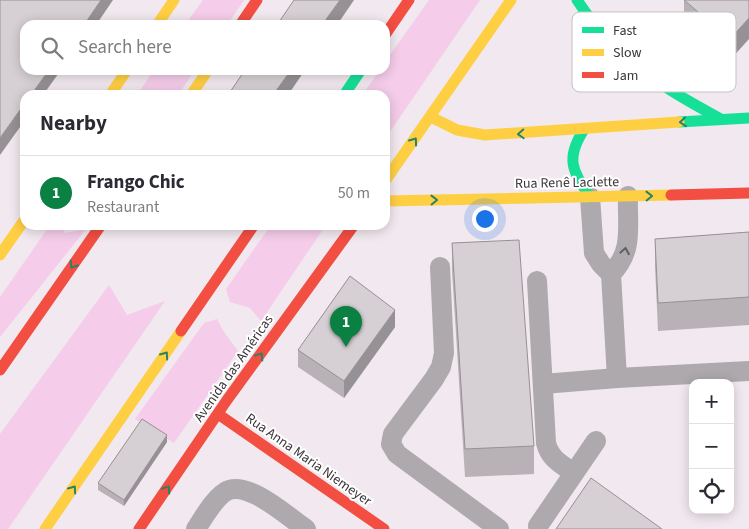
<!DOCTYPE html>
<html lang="en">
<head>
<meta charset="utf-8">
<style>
  body { margin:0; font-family:"Source Sans 3",sans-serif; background:#f7f7f7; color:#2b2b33 }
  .controls { position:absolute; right:15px; bottom:15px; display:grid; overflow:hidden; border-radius:10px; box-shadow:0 2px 12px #0003 }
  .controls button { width:45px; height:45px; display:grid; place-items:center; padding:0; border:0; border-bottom:1px solid #e1e1e2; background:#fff; color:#2b2b33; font:25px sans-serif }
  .you { position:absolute; left:484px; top:218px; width:18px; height:18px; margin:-12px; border:4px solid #fff; border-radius:50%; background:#1a73e8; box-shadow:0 0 0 8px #1a73e833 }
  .badge { display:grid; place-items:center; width:32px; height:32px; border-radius:50%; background:#0b8043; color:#fff; font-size:16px; font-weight:700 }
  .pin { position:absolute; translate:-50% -41px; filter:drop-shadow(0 1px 2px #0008) }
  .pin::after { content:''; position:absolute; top:26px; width:18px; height:15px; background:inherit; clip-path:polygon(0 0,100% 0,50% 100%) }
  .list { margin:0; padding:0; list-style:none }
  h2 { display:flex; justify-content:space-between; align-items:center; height:65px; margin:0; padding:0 20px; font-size:21px }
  h2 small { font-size:16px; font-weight:400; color:#7c7c81 }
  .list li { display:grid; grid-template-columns:32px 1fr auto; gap:15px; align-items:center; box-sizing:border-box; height:75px; padding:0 20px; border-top:1px solid #e1e1e2 }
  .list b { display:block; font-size:19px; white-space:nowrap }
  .list p { margin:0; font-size:16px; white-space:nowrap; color:#7c7c81 }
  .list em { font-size:16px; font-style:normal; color:#7c7c81 }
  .icon { flex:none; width:28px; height:28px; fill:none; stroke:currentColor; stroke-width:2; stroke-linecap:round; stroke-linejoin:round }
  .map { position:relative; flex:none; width:749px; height:529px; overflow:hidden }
  .search { position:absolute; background:#fff; box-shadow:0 2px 12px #0003; left:20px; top:20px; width:370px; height:55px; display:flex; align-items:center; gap:12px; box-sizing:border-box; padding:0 18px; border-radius:15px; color:#7c7c81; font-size:19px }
  .panel { position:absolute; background:#fff; box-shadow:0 2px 12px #0003; left:20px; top:90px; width:370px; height:140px; border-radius:15px }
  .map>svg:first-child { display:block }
</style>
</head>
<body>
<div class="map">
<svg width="749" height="529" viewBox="0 0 749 529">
  <rect width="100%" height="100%" fill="#f2e8ef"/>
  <!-- green -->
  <g fill="#f5ccea">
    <path d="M 203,0 L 244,0 L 227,25 L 185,25 Z"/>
    <path d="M 429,0 L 480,0 L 385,139 L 385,95 L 362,95 L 380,70 L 385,70 L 385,62 Z"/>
    <path d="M 154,70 L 195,70 L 178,95 L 137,95 Z"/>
    <path d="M 50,225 L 61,225 L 65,233 L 86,229 L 0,337 L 0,297 Z"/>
    <path d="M 271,225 L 326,225 L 261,321 L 250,308 L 230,302 L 226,289 Z"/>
    <path d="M 109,285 L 127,315 L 165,301 L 8,529 L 0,529 L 0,434 Z"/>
    <path d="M 217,319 L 224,332 L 238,351 L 174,443 L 135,419 L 204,323 Z"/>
  </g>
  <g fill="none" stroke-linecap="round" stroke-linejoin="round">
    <!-- street -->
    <g stroke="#ada9ac" stroke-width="20">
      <path d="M 590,197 L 594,253 L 601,264 L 611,274 C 634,251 627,227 628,196"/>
      <path d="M 440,267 L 444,353 L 441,367 L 434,379 L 393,434 L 391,444 L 397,454 L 499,529"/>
      <path d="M 611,274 L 617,378"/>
      <path d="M 537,281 L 546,443 C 550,459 561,464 574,473"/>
      <path d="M 543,384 L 617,378 L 749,371"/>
      <path d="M 538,526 L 596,441"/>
      <path d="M 196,529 C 204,517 213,500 225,492 C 246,478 288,517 306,529"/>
    </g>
    <!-- fast -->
    <g stroke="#16e098" stroke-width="11">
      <path d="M 577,0 C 617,60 659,86 721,119"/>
      <path d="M 344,95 L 361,70"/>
      <path d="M 679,122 L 749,118"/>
      <path d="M 583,131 C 565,160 573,171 590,197"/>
    </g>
    <!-- slow -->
    <g stroke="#ffcf43" stroke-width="11">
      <path d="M 157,25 L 174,0"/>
      <path d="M 110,95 L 127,70"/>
      <path d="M 191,95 L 208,70"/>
      <path d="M 431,117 L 457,130 L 485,135 L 679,122"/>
      <path d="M 385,181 L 511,0"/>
      <path d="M 385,201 L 671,195"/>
      <path d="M 0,255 L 25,219"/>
      <path d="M 45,529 L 181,331"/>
    </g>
    <!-- jam -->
    <g stroke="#f24e42" stroke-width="11">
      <path d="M 240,25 L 257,0"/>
      <path d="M 385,35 L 409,0"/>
      <path d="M 671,195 L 749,193"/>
      <path d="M 181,331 L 254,225"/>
      <path d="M 0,370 L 101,225"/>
      <path d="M 218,414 L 384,529"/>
      <path d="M 139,529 L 227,400 L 354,225"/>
    </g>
  </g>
  <!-- wall -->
  <g fill="#b8b2b6">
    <path d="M 684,0 L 749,0 L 730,60 L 684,21 Z"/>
    <path d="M 749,232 L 749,325 L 658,331 L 655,267 L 655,239 Z"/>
    <path d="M 452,243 L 534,446 L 534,474 L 465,477 L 452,271 Z"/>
    <path d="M 395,327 L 344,398 L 298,367 L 298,350 Z"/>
    <path d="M 167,442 L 124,506 L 98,490 L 98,483 Z"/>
  </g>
  <!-- shaded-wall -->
  <g fill="#969194">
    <path d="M 101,0 L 113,0 L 96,25 L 84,25 Z"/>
    <path d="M 340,0 L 354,0 L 337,25 L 322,25 Z"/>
    <path d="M 749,18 L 749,39 L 730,60 L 730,39 Z"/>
    <path d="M 49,70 L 61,70 L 43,95 L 31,95 Z"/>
    <path d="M 291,70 L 305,70 L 288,95 L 273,95 Z"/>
    <path d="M 25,103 L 25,120 L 0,155 L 0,138 Z"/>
    <path d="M 395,310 L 395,327 L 344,398 L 344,381 Z"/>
    <path d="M 167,435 L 167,442 L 124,506 L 124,500 Z"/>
  </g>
  <!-- building -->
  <g fill="#d6cfd4" stroke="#969194">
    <path d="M 0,0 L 101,0 L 84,25 L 25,25 L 25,70 L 49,70 L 31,95 L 25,95 L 25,103 L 0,138 Z"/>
    <path d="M 294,0 L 340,0 L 322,25 L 277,25 Z"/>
    <path d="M 684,0 L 749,0 L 749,18 L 730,39 Z"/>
    <path d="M 245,70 L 291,70 L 273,95 L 228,95 Z"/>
    <path d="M 749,232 L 749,297 L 658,303 L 655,239 Z"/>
    <path d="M 519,240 L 534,446 L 465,449 L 452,243 Z"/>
    <path d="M 350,276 L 395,310 L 344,381 L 298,350 Z"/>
    <path d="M 142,419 L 167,435 L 124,500 L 98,483 Z"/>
    <path d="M 591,478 L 662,529 L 556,529 Z"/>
  </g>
  <!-- one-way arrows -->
  <defs><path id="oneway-chevron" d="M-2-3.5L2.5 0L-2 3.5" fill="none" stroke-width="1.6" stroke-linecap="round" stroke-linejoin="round" transform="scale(1.25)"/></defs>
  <g stroke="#2b8264">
    <use href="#oneway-chevron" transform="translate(683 122) rotate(175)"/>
    <use href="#oneway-chevron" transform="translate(521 134) rotate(177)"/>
    <use href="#oneway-chevron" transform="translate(414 141) rotate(-54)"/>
    <use href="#oneway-chevron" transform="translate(649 196) rotate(-1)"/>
    <use href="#oneway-chevron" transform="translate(434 200) rotate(-1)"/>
    <use href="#oneway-chevron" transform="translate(73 265) rotate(125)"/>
    <use href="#oneway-chevron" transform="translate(165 355) rotate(-55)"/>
    <use href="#oneway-chevron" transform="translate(260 356) rotate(-56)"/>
    <use href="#oneway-chevron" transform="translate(73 489) rotate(-55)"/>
    <use href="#oneway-chevron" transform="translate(167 489) rotate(-56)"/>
  </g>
  <use stroke="#645e62" href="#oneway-chevron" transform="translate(625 251) rotate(-80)"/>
  <g text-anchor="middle" stroke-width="4" stroke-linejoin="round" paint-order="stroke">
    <!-- street labels -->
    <g font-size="14" fill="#3c363a" stroke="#fff">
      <text transform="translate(567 182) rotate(-1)" y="5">Rua Renê Laclette</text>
      <text transform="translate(233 368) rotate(-55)" y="5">Avenida das Américas</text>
      <text transform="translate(309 459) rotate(35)" y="5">Rua Anna Maria Niemeyer</text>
    </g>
  </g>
  <!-- legend -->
  <rect x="572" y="12" width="164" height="80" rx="8" fill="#fff" stroke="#c4c3c4" stroke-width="1"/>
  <rect x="582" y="27" width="22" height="6" fill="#16e098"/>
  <rect x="582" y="49" width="22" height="7" fill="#ffcf43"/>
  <rect x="582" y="72" width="22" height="6" fill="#f24e42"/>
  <g font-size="14" fill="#3c363a">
    <text x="613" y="35">Fast</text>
    <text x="613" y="57">Slow</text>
    <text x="613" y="80">Jam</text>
  </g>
</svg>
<div class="controls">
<button>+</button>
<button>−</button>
<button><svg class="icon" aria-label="locate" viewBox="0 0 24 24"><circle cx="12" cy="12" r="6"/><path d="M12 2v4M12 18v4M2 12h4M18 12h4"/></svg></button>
</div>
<div class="you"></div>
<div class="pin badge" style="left:346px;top:347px">1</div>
<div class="search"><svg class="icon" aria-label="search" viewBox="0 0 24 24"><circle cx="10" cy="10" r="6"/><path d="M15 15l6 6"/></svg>Search here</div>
<section class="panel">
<h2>Nearby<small></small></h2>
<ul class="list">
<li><span class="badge">1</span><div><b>Frango Chic</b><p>Restaurant</p></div><em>50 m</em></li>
</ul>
</section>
</div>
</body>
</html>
